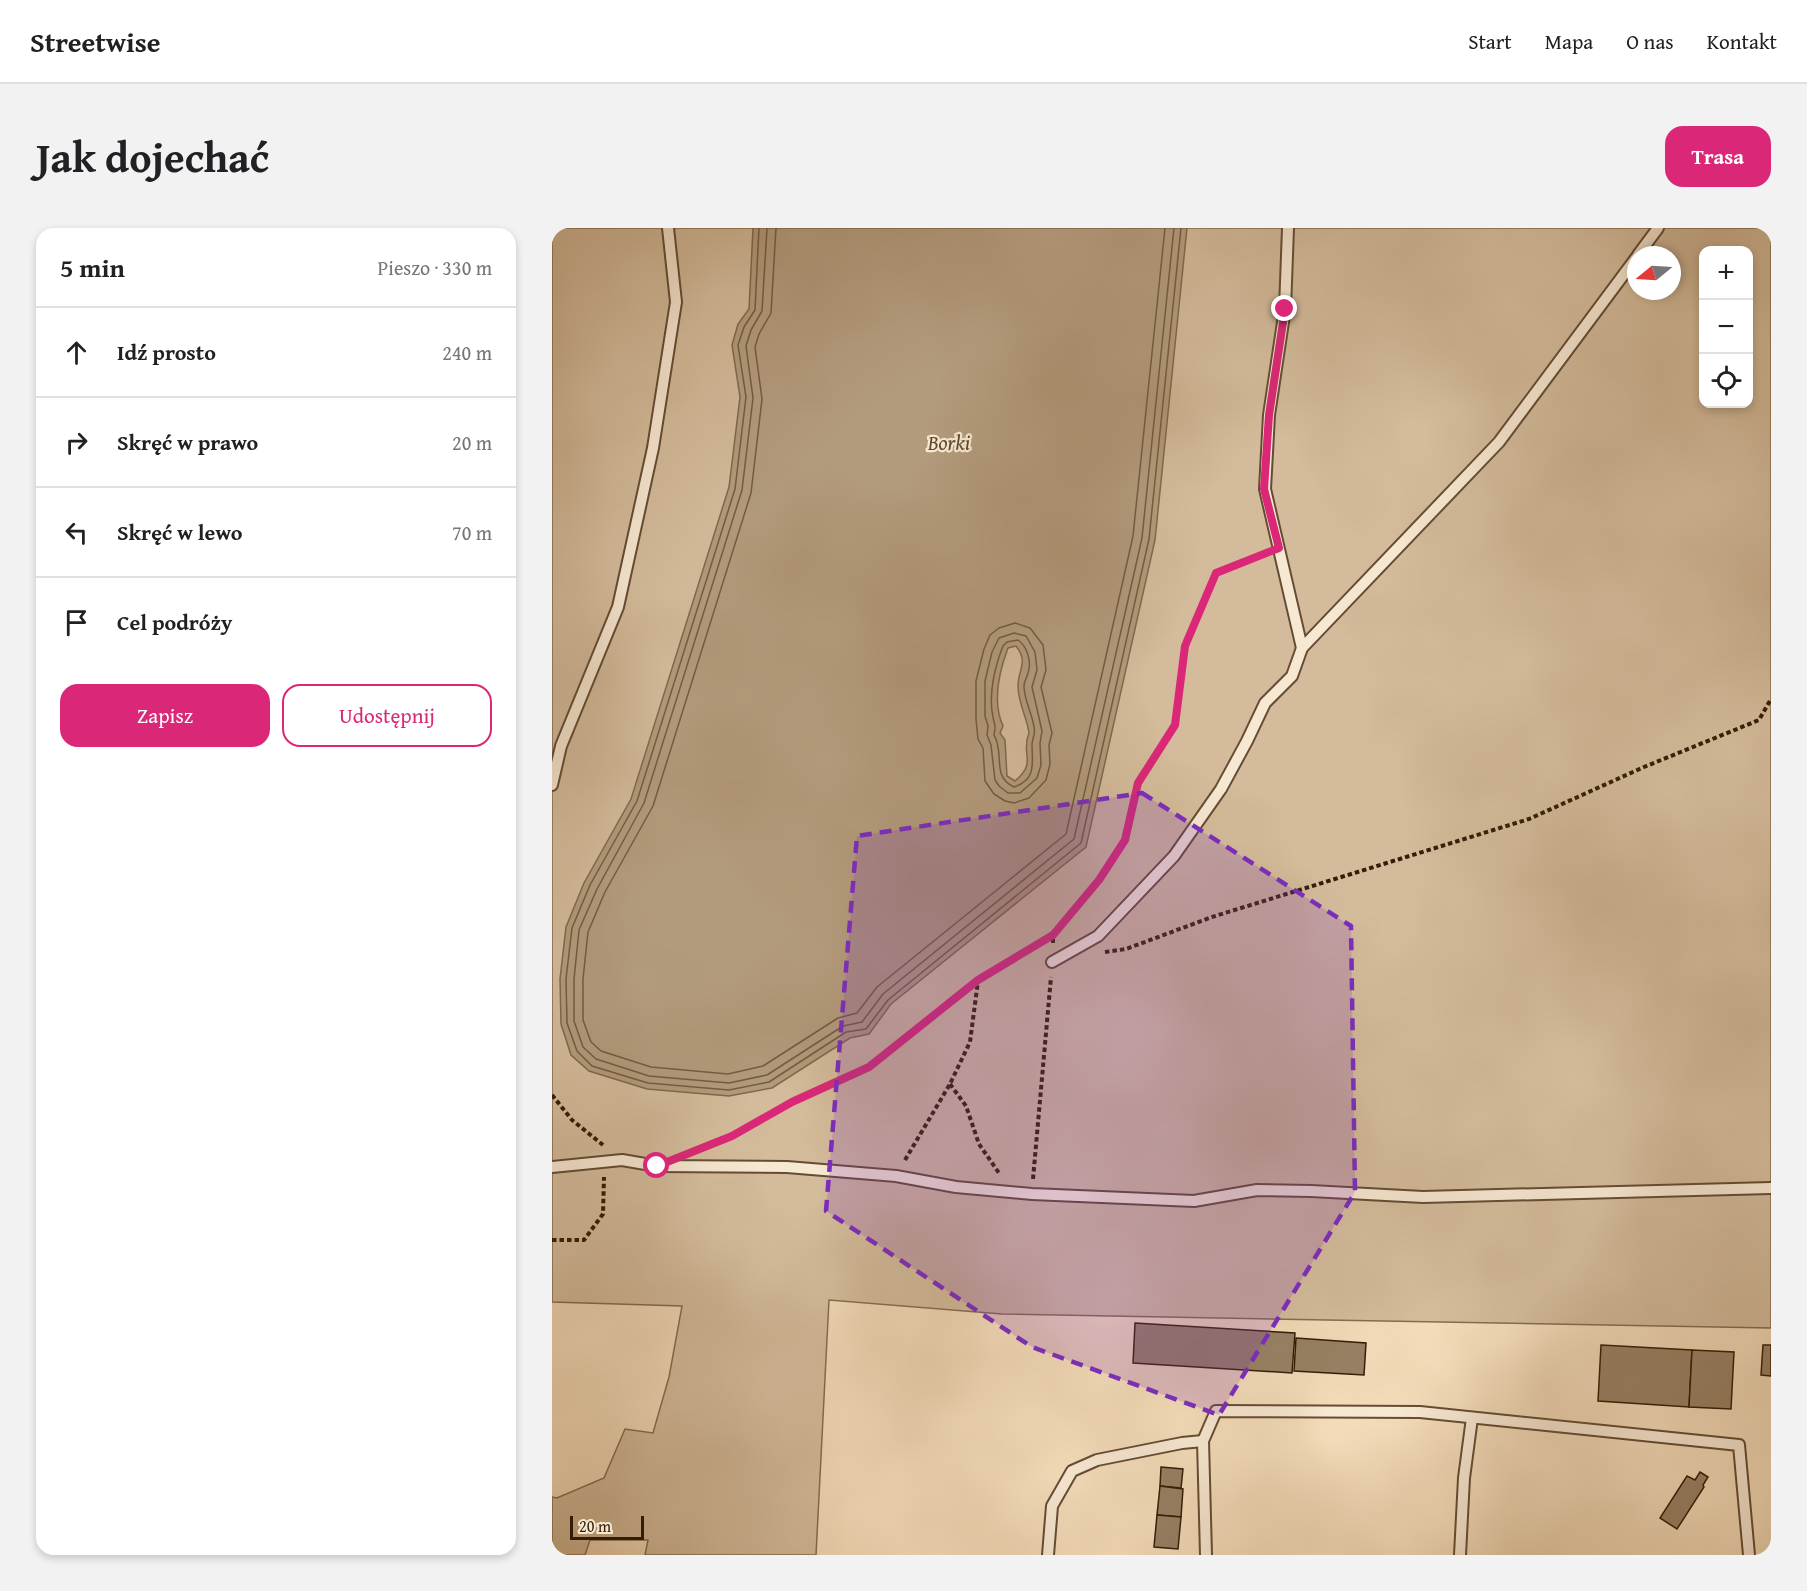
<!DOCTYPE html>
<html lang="pl">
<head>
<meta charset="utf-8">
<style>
  body { margin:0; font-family:"Gentium Book Plus",serif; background:#f2f2f2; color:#202124 }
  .controls { position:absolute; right:18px; top:18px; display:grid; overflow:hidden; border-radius:12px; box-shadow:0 3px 9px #0003 }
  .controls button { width:54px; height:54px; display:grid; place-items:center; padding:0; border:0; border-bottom:2px solid #e0e0e0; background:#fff; color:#202124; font:30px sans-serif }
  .compass { position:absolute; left:1075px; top:18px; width:54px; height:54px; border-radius:50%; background:#fff; box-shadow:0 3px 9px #0003; rotate:252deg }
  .scale { position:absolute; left:18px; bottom:15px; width:74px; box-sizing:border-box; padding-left:6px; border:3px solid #341d07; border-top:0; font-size:16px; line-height:21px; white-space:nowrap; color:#341d07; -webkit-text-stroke:4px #f7e8d2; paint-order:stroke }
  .stop { position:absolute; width:18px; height:18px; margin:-14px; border:4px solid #db2777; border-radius:50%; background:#fff }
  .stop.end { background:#db2777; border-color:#fff; box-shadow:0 2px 6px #0008 }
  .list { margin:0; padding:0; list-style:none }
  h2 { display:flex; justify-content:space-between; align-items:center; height:78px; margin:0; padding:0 24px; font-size:26px }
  h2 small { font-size:20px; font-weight:400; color:#757577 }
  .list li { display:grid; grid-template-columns:39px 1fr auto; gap:18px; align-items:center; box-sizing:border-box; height:90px; padding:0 24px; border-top:2px solid #e0e0e0 }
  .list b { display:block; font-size:22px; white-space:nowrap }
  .list em { font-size:20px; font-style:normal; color:#757577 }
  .actions { display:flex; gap:12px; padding:18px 24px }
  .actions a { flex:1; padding:14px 0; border:2px solid #db2777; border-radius:18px; text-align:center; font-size:21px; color:#db2777 }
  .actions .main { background:#db2777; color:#fff }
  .icon { flex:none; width:33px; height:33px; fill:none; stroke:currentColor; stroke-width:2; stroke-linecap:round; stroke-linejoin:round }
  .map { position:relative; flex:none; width:1219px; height:1327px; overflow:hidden; border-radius:18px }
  header { display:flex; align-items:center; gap:36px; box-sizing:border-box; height:84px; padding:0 30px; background:#fff; border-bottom:2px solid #e0e0e0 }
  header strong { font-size:28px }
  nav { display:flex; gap:33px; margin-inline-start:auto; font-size:21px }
  .intro { display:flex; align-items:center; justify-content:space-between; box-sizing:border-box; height:144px; padding:0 36px }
  h1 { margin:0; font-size:42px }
  .button { padding:15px 27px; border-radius:18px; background:#db2777; color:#fff; font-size:21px; font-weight:700 }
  main { display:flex; gap:36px; padding:0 36px }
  aside { flex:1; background:#fff; border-radius:18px; box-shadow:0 3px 9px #0003 }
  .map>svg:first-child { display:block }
</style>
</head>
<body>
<header>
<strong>Streetwise</strong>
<nav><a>Start</a><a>Mapa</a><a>O nas</a><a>Kontakt</a></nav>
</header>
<div class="intro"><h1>Jak dojechać</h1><a class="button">Trasa</a></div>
<main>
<aside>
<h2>5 min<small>Pieszo · 330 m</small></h2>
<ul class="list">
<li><svg class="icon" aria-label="ahead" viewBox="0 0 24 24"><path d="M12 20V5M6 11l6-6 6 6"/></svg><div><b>Idź prosto</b></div><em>240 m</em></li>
<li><svg class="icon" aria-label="right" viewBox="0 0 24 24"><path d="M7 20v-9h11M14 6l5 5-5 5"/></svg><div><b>Skręć w prawo</b></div><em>20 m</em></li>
<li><svg class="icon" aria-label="left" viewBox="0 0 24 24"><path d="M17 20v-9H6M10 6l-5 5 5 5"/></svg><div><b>Skręć w lewo</b></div><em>70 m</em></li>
<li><svg class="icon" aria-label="arrive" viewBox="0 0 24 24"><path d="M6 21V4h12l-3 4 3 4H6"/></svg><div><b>Cel podróży</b></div></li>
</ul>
<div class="actions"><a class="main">Zapisz</a><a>Udostępnij</a></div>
</aside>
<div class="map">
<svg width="1219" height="1327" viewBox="0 0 1219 1327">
  <rect width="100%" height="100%" fill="#f3dbb9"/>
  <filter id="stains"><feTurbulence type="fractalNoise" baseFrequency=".00333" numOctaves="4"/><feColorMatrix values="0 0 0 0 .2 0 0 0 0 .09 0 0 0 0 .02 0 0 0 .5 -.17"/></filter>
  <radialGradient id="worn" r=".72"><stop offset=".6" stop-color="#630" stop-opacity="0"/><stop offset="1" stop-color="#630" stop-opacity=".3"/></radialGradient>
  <!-- green -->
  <path fill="#d3bb9b" stroke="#846c51" stroke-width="1.5" fill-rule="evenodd" d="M 0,0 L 1219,0 L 1219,1100 L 450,1086 L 277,1072 L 264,1327 L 93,1327 L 96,1312 L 38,1312 L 33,1327 L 0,1327 L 0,1269 L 5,1270 L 52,1250 L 73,1201 L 101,1205 L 117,1149 L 130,1078 L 0,1074 ZM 1152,22 L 1196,22 L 1196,176 L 1152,176 ZM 1084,27 L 1120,27 L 1120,63 L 1084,63 Z"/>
  <!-- water -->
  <path fill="#b29a7c" stroke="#80684d" stroke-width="1.5" fill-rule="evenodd" d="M 201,0 L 635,0 L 603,312 L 534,619 L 339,776 L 317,806 L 298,810 L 220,860 L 177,868 L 95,861 L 37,843 L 19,827 L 9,796 L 8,751 L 14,699 L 32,655 L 79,571 L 177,259 L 188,169 L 180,117 L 186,96 L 197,81 ZM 464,418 C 477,435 466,441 466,458 C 466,475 475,489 477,505 C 468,526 486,534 463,553 L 455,548 L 453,512 L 448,505 L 451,498 C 440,474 447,444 456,420 Z"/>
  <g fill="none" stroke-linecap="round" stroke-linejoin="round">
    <!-- shore -->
    <g stroke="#735c42" stroke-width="1.5">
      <path d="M 207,0 L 203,82 L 192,99 L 186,117 L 194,169 L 183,261 L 85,573 L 38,657 L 20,700 L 14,751 L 15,795 L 25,823 L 40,838 L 96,855 L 177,862 L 217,854 L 294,804 L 314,801 L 336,772 L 529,615 L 597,311 L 629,0"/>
      <path d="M 215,0 L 210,83 L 199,102 L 194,118 L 201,170 L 190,262 L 92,575 L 45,661 L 27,702 L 22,751 L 22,793 L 31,819 L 44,831 L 97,848 L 177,855 L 215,847 L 291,798 L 310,794 L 331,766 L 522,611 L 590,310 L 622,0"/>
      <path d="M 224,0 L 219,85 L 207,106 L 203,119 L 210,171 L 199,265 L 101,578 L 53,664 L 36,704 L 31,751 L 31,792 L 39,814 L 49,823 L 99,839 L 176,846 L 211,838 L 286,790 L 305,785 L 325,759 L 514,606 L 581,308 L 613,0"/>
      <path d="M 463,395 L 478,400 L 491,417 L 494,442 L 489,459 L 500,505 L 497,517 L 498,536 L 494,552 L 477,570 L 462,575 L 453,573 L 442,566 L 433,553 L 431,520 L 426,511 L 424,491 L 424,453 L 432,421 L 438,407 L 447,400 Z"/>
      <path d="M 462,405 L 474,408 L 483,424 L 485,442 L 480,459 L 490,503 L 488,515 L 489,537 L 485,550 L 468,565 L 456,565 L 447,558 L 443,552 L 439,517 L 435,507 L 436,498 L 433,488 L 433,453 L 440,424 L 447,410 Z"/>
      <path d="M 466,412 C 475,418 480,434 476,445 C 475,450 472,453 472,458 C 472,472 480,485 482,499 C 484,506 480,510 480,517 C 480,534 485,552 462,559 C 439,549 453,525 442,507 C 444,495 443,500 441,489 C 436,467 443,438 451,418 L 455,414 Z"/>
    </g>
  </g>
  <!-- building -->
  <g fill="#978064" stroke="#341d07" stroke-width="1.5">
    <path d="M 583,1095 L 743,1105 L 740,1145 L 581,1135 Z"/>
    <path d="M 744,1110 L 814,1115 L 812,1147 L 742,1143 Z"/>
    <path d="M 1049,1117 L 1140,1122 L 1137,1179 L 1046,1173 Z"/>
    <path d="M 1211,1117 L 1219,1117 L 1219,1148 L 1209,1147 Z"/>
    <path d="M 1140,1122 L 1182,1124 L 1179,1181 L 1137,1179 Z"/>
    <path d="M 609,1239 L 631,1241 L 629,1260 L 608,1258 Z"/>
    <path d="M 1148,1244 L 1156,1249 L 1151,1257 L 1152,1259 L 1125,1301 L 1108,1290 L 1135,1248 L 1143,1252 Z"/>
    <path d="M 608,1258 L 631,1261 L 629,1289 L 605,1287 Z"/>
    <path d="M 605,1287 L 629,1289 L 626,1321 L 602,1319 Z"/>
  </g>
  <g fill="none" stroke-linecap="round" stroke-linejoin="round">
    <!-- lane casing -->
    <g stroke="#644c34" stroke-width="14">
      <g id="lane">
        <path d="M 736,0 L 733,81 L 717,187 L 713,261 L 750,420"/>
        <path d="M 1086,27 L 1106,0"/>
        <path d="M 0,557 L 9,518 L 66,379 L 101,220 L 124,74 L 116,0"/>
        <path d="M 500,734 L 546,708 L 622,628 L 669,561 L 695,513 L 713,475 L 740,448 L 750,420 L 947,214 L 1084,30"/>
        <path d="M 0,939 L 70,932 L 105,938 L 235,939 L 344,948 L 404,959 L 480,966 L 642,973 L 705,962 L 759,963 L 871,969 L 1219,960"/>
        <path d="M 496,1327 L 500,1278 L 520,1243 L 545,1232 L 630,1215 L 651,1213"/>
        <path d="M 654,1327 L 651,1213 L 664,1183 L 868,1184 L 1187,1217 L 1197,1327"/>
        <path d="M 908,1327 L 912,1250 L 920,1190"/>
      </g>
    </g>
    <!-- path -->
    <g stroke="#341d07" stroke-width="4" stroke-dasharray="4.5 3" stroke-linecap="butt">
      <path d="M 501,715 L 501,707 L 547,652 L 573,612 L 586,555 L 623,497 L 633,418 L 664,345 L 711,327"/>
      <path d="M 553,724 L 574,721 L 660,689 L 977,591 L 1092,539 L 1207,492 L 1219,471"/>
      <path d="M 398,856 L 414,878 L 427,916 L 447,945"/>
      <path d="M 0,867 L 20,892 L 51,917"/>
      <path d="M 149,920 L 180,908 L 240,874 L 317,839 L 426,752 L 500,708"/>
      <path d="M 353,932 L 398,856 L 418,814 L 426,753"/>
      <path d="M 481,951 L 499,749"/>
      <path d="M 0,1012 L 32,1012 L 51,986 L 52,949"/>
    </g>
    <!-- lane -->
    <use href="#lane" stroke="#f7e8d2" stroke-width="10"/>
  </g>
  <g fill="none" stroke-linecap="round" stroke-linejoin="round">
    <!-- route -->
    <path stroke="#db2777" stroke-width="8" d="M 105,938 L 180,908 L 240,874 L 317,839 L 426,752 L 501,707 L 547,652 L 573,612 L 586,555 L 623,497 L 633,418 L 664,345 L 727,320 L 712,261 L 717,187 L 733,81"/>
  </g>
  <!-- marked area -->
  <path fill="#7b2cbf" fill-opacity="0.2" stroke="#7b2cbf" stroke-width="4.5" stroke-dasharray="12 8" stroke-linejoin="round" d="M 590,565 L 799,698 L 803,964 L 667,1187 L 480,1119 L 274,983 L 305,608 Z"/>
  <g text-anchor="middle" stroke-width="4.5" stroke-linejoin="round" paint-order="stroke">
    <!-- water labels -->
    <g font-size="21" font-style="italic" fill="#604930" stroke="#f7e8d2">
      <text x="397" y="222">Borki</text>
    </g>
  </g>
  <rect width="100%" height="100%" filter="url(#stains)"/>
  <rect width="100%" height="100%" fill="url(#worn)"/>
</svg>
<div class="controls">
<button>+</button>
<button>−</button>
<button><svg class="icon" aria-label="locate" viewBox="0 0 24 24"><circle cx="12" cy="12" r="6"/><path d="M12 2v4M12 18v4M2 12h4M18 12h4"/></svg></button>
</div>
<svg class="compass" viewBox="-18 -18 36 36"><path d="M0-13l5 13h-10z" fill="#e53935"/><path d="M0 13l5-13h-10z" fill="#757577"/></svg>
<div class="scale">20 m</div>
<div class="stop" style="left:105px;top:938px"></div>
<div class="stop end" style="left:733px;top:81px"></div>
</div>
</main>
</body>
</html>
